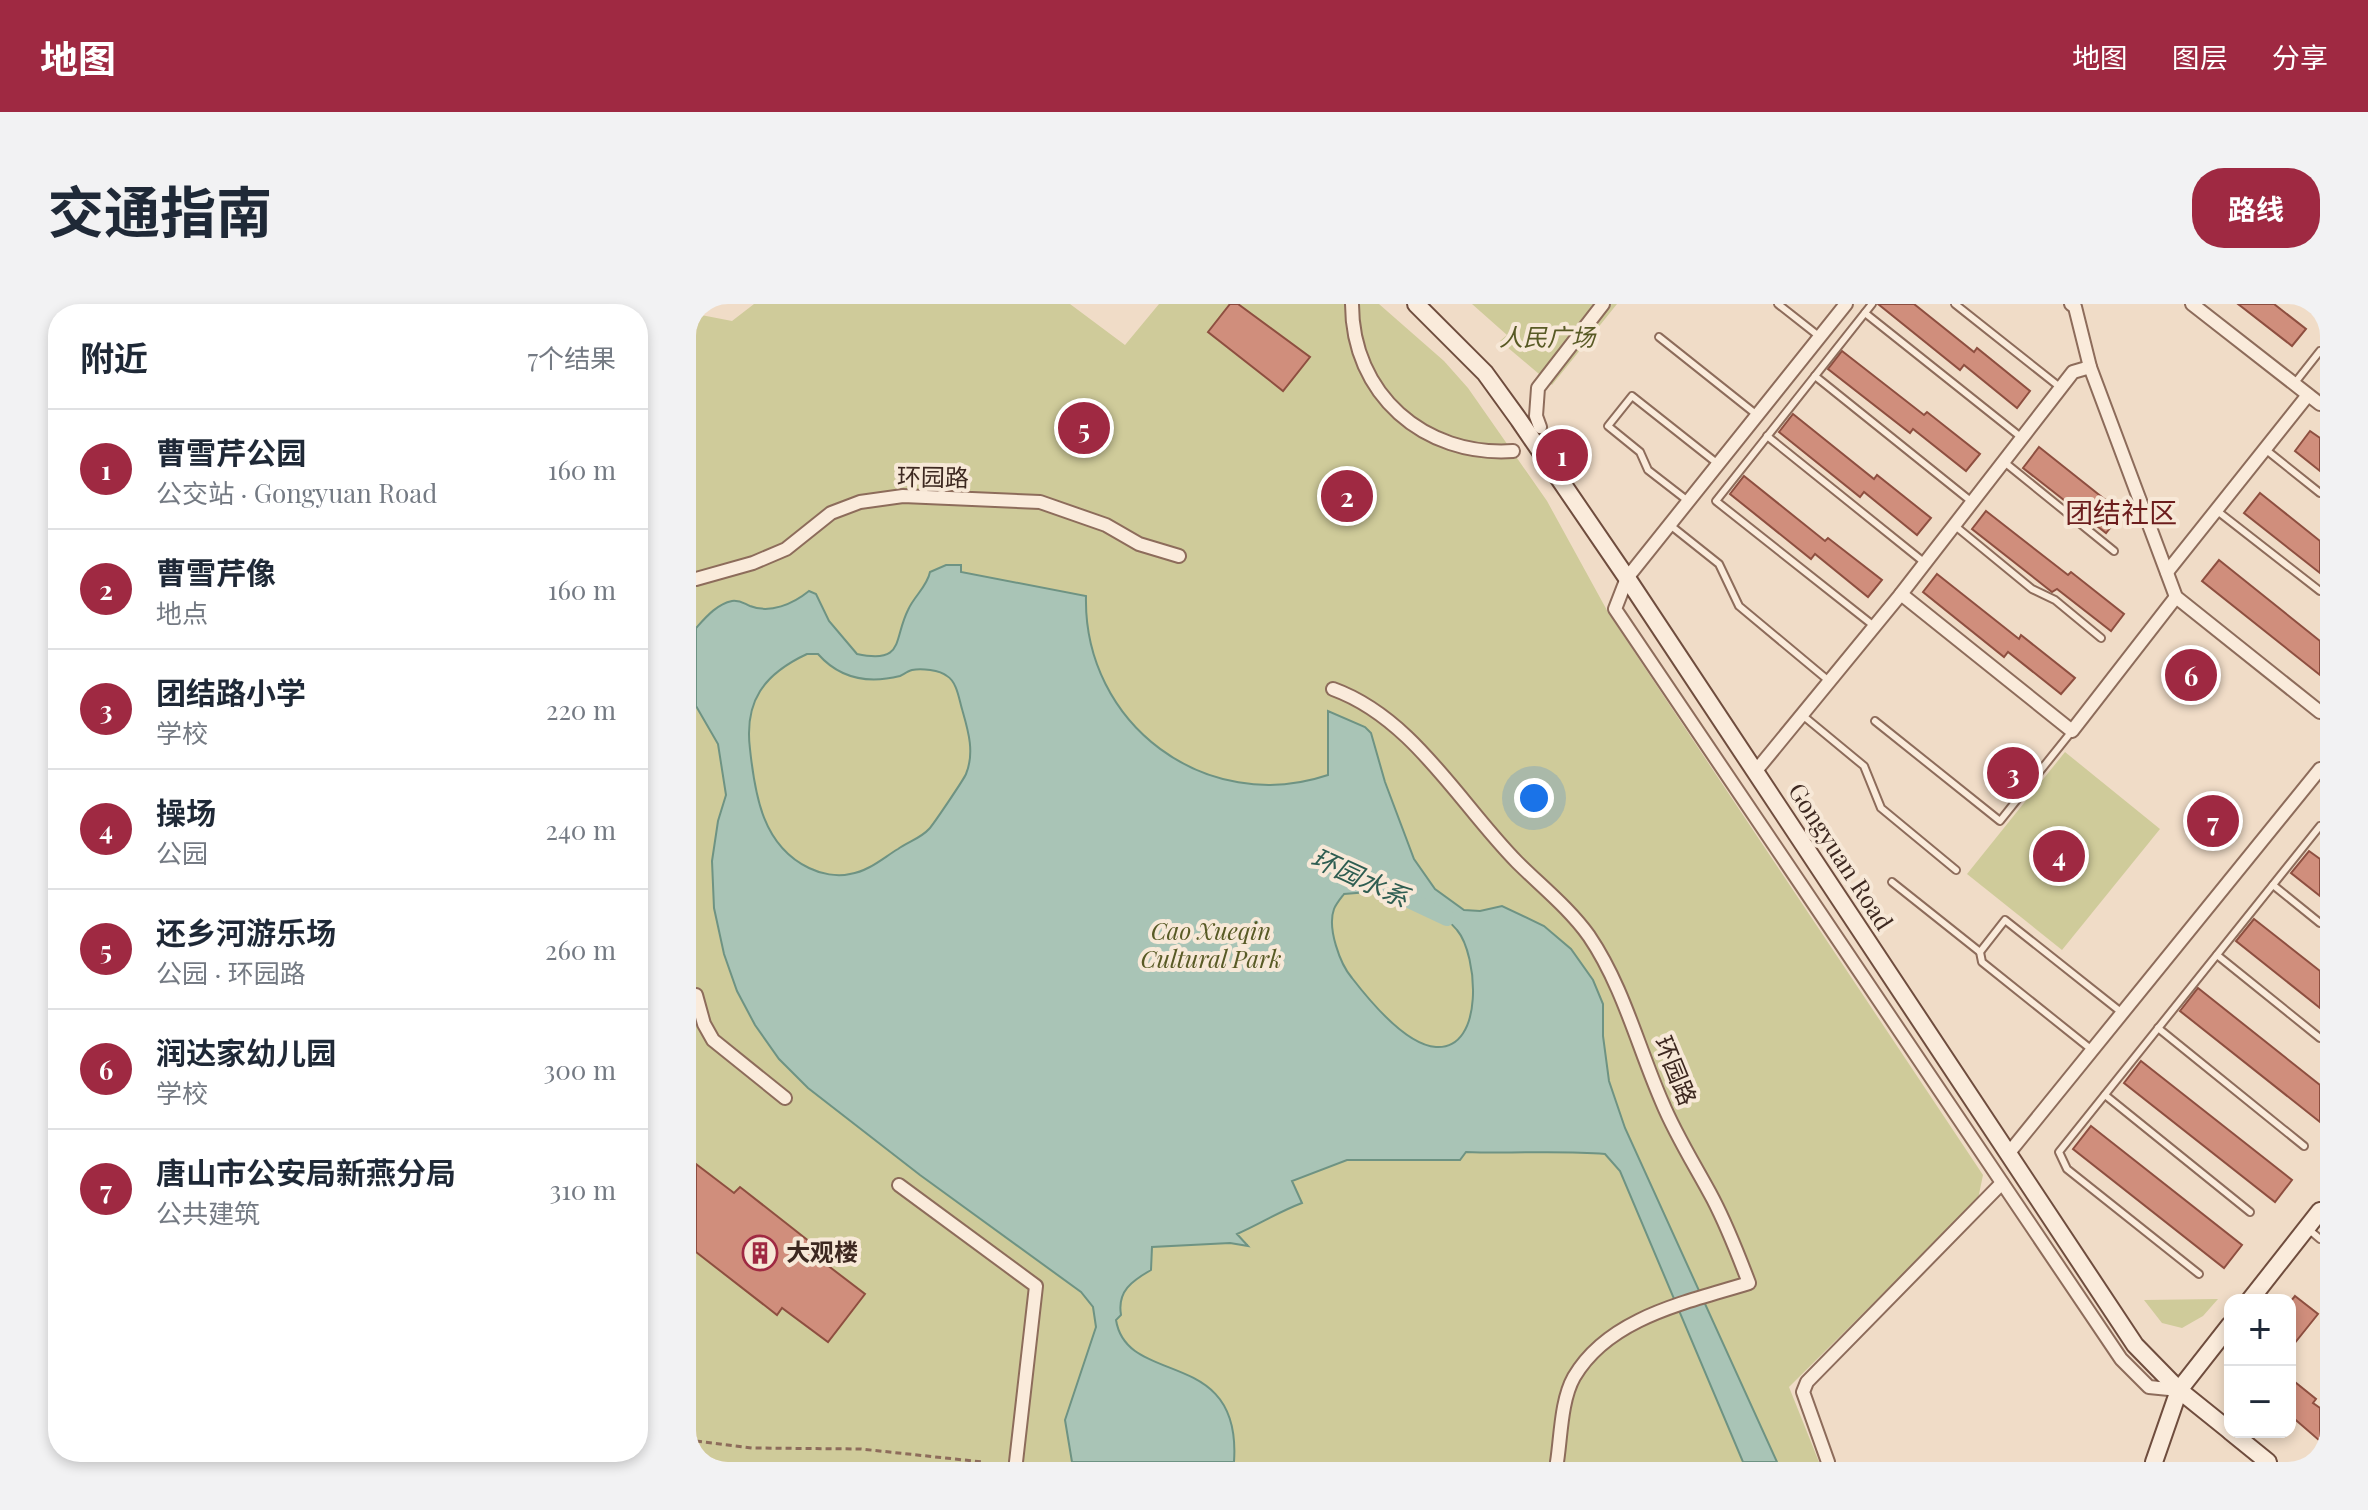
<!DOCTYPE html>
<html lang="zh">
<head>
<meta charset="utf-8">
<style>
  body { margin:0; font-family:"Playfair Display","Noto Sans SC",serif; background:#f2f2f3; color:#1f2937 }
  .controls { position:absolute; right:24px; bottom:24px; display:grid; overflow:hidden; border-radius:16px; box-shadow:0 4px 12px #0003 }
  .controls button { width:72px; height:72px; display:grid; place-items:center; padding:0; border:0; border-bottom:2px solid #e0e1e3; background:#fff; color:#1f2937; font:40px sans-serif }
  .you { position:absolute; left:838px; top:494px; width:28px; height:28px; margin:-20px; border:6px solid #fff; border-radius:50%; background:#1a73e8; box-shadow:0 0 0 12px #1a73e833 }
  .badge { display:grid; place-items:center; width:52px; height:52px; border-radius:50%; background:#9f2942; color:#fff; font-size:26px; font-weight:700 }
  .pin { position:absolute; translate:-50% -50%; border:4px solid #fff; box-shadow:0 2px 8px #0006 }
  .list { margin:0; padding:0; list-style:none }
  h2 { display:flex; justify-content:space-between; align-items:center; height:104px; margin:0; padding:0 32px; font-size:34px }
  h2 small { font-size:26px; font-weight:400; color:#747a83 }
  .list li { display:grid; grid-template-columns:52px 1fr auto; gap:24px; align-items:center; box-sizing:border-box; height:120px; padding:0 32px; border-top:2px solid #e0e1e3 }
  .list b { display:block; font-size:30px; white-space:nowrap }
  .list p { margin:0; font-size:26px; white-space:nowrap; color:#747a83 }
  .list em { font-size:26px; font-style:normal; color:#747a83 }
  .map { position:relative; flex:none; width:1624px; height:1158px; overflow:hidden; border-radius:32px }
  header { display:flex; align-items:center; gap:48px; box-sizing:border-box; height:112px; padding:0 40px; background:#9f2942; color:#fff }
  header strong { font-size:38px }
  nav { display:flex; gap:44px; margin-inline-start:auto; font-size:28px }
  .intro { display:flex; align-items:center; justify-content:space-between; box-sizing:border-box; height:192px; padding:0 48px }
  h1 { margin:0; font-size:56px }
  .button { padding:20px 36px; border-radius:32px; background:#9f2942; color:#fff; font-size:28px; font-weight:700 }
  main { display:flex; gap:48px; padding:0 48px }
  aside { flex:1; background:#fff; border-radius:32px; box-shadow:0 4px 12px #0003 }
  .map>svg:first-child { display:block }
</style>
</head>
<body>
<header>
<strong>地图</strong>
<nav><a>地图</a><a>图层</a><a>分享</a></nav>
</header>
<div class="intro"><h1>交通指南</h1><a class="button">路线</a></div>
<main>
<aside>
<h2>附近<small>7个结果</small></h2>
<ul class="list">
<li><span class="badge">1</span><div><b>曹雪芹公园</b><p>公交站 · Gongyuan Road</p></div><em>160 m</em></li>
<li><span class="badge">2</span><div><b>曹雪芹像</b><p>地点</p></div><em>160 m</em></li>
<li><span class="badge">3</span><div><b>团结路小学</b><p>学校</p></div><em>220 m</em></li>
<li><span class="badge">4</span><div><b>操场</b><p>公园</p></div><em>240 m</em></li>
<li><span class="badge">5</span><div><b>还乡河游乐场</b><p>公园 · 环园路</p></div><em>260 m</em></li>
<li><span class="badge">6</span><div><b>润达家幼儿园</b><p>学校</p></div><em>300 m</em></li>
<li><span class="badge">7</span><div><b>唐山市公安局新燕分局</b><p>公共建筑</p></div><em>310 m</em></li>
</ul>
</aside>
<div class="map">
<svg width="1624" height="1158" viewBox="0 0 1624 1158">
  <rect width="100%" height="100%" fill="#f0dcc7"/>
  <!-- green -->
  <g fill="#cfcb9a">
    <path d="M 58,0 L 374,0 L 429,41 L 463,0 L 683,0 L 748,57 L 772,84 L 851,197 L 913,310 L 1287,871 L 1282,895 L 1093,1083 L 1123,1158 L 0,1158 L 0,10 L 36,17 Z"/>
    <path d="M 776,0 L 921,0 L 856,81 L 804,37 L 811,31 Z"/>
    <path d="M 1369,448 L 1464,525 L 1366,646 L 1271,570 Z"/>
    <path d="M 1522,995 L 1507,1012 L 1486,1024 L 1466,1019 L 1448,996 Z"/>
  </g>
  <!-- water -->
  <path fill="#a9c4b6" stroke="#6e9383" stroke-width="2" fill-rule="evenodd" d="M 250,261 L 265,261 L 265,268 L 390,292 C 387,420 510,512 632,471 L 632,407 L 669,423 L 675,429 L 689,478 L 718,555 L 739,585 L 768,606 L 784,607 L 806,602 L 848,622 L 875,645 L 897,676 L 907,700 L 907,732 L 913,777 L 929,824 L 1081,1158 L 1047,1158 L 924,867 L 909,850 C 862,846 816,850 770,848 L 764,856 L 651,856 L 596,877 L 606,899 C 582,908 564,920 541,930 L 552,942 L 534,939 L 456,943 L 455,966 C 436,977 421,987 425,1011 L 420,1016 C 431,1084 546,1041 538,1158 L 376,1158 L 369,1116 L 400,1023 L 397,1003 L 385,988 L 224,871 L 112,784 L 83,755 L 59,721 L 41,687 L 28,650 L 18,604 L 16,557 L 22,517 L 30,491 L 22,440 L 0,402 L 0,324 C 10,313 21,300 36,297 C 44,296 47,299 54,302 C 74,310 97,300 113,287 L 120,290 L 133,317 L 161,350 C 209,360 197,336 212,306 C 218,292 231,283 234,268 ZM 111,350 L 122,350 C 144,375 172,380 204,372 C 208,370 212,367 216,366 C 225,364 244,366 251,372 C 261,378 263,395 266,405 C 272,426 279,448 270,470 C 268,475 237,521 233,525 C 225,534 212,538 202,545 C 187,554 173,567 154,570 C 141,573 125,570 113,564 C 67,542 59,492 54,445 C 48,397 68,370 111,350 ZM 673,588 C 702,592 742,602 761,626 C 782,651 789,746 740,743 C 710,741 673,696 656,674 C 644,660 631,624 638,605 C 640,600 645,594 648,590 Z"/>
  <g fill="none" stroke-linecap="round" stroke-linejoin="round">
    <!-- canal -->
    <path stroke="#a9c4b6" stroke-width="16" d="M 685,583 L 751,614"/>
  </g>
  <!-- building -->
  <g fill="#d08e7c" stroke="#8e4f40" stroke-width="2">
    <path d="M 534,0 L 542,0 L 614,53 L 587,87 L 512,28 Z"/>
    <path d="M 1182,0 L 1218,0 L 1278,48 L 1281,44 L 1334,87 L 1321,104 L 1268,61 L 1264,66 Z"/>
    <path d="M 1542,0 L 1578,0 L 1610,25 L 1596,42 Z"/>
    <path d="M 1146,47 L 1228,111 L 1231,108 L 1284,150 L 1270,167 L 1217,125 L 1214,129 L 1132,65 Z"/>
    <path d="M 1097,110 L 1178,175 L 1181,171 L 1235,214 L 1221,231 L 1168,188 L 1164,193 L 1083,128 Z"/>
    <path d="M 1614,127 L 1624,134 L 1624,167 L 1599,147 Z"/>
    <path d="M 1343,143 L 1426,209 L 1410,229 L 1327,164 Z"/>
    <path d="M 1048,172 L 1129,237 L 1132,234 L 1186,276 L 1172,293 L 1119,250 L 1115,255 L 1034,190 Z"/>
    <path d="M 1564,189 L 1624,237 L 1624,269 L 1548,209 Z"/>
    <path d="M 1290,207 L 1372,271 L 1375,268 L 1428,310 L 1415,327 L 1361,285 L 1356,288 L 1276,225 Z"/>
    <path d="M 1523,256 L 1624,337 L 1624,371 L 1506,277 Z"/>
    <path d="M 1241,270 L 1323,335 L 1325,331 L 1379,374 L 1365,390 L 1312,348 L 1308,353 L 1227,288 Z"/>
    <path d="M 1613,547 L 1624,555 L 1624,592 L 1595,569 Z"/>
    <path d="M 1558,615 L 1624,667 L 1624,704 L 1540,637 Z"/>
    <path d="M 1502,684 L 1624,781 L 1624,818 L 1484,707 Z"/>
    <path d="M 1445,757 L 1596,876 L 1579,898 L 1428,779 Z"/>
    <path d="M 1395,822 L 1546,941 L 1528,964 L 1377,845 Z"/>
    <path d="M 0,860 L 38,889 L 44,883 L 128,949 L 122,954 L 169,990 L 132,1038 L 86,1004 L 81,1011 L 0,948 Z"/>
    <path d="M 1599,992 L 1622,1010 L 1594,1045 L 1594,998 Z"/>
    <path d="M 1594,1074 L 1620,1095 L 1617,1099 L 1624,1104 L 1624,1137 L 1594,1111 Z"/>
  </g>
  <g fill="none" stroke-linecap="round" stroke-linejoin="round">
    <!-- lane casing -->
    <g stroke="#8d6c5b" stroke-width="10">
      <g id="lane">
        <path d="M 1082,0 L 1124,33"/>
        <path d="M 1176,0 L 1020,197 L 1178,322"/>
        <path d="M 1259,0 L 1365,84"/>
        <path d="M 1169,9 L 1326,134"/>
        <path d="M 963,33 L 1061,111"/>
        <path d="M 1119,72 L 1276,198"/>
        <path d="M 1598,80 L 1624,47"/>
        <path d="M 1071,132 L 1229,259"/>
        <path d="M 1569,145 L 1624,189"/>
        <path d="M 1307,157 L 1418,247"/>
        <path d="M 992,197 L 952,166 L 944,148 L 912,122 L 936,92 L 1022,160"/>
        <path d="M 1520,206 L 1624,287"/>
        <path d="M 974,221 L 1023,260 L 1043,302 L 1133,377"/>
        <path d="M 1258,221 L 1336,285 L 1359,296 L 1405,334"/>
        <path d="M 1105,410 L 1168,462 L 1185,504 L 1260,566"/>
        <path d="M 1179,417 L 1304,517 L 1376,427"/>
        <path d="M 1196,578 L 1284,648 L 1286,658 L 1396,746"/>
        <path d="M 1577,581 L 1624,619"/>
        <path d="M 1284,648 L 1309,616 L 1425,708"/>
        <path d="M 1521,651 L 1624,734"/>
        <path d="M 1462,724 L 1608,842"/>
        <path d="M 1409,791 L 1554,908"/>
        <path d="M 1611,924 L 1624,935"/>
        <path d="M 1503,970 L 1371,865 L 1363,848 L 1624,522"/>
      </g>
    </g>
    <!-- street casing -->
    <g stroke="#8d6c5b" stroke-width="16">
      <g id="street">
        <path d="M 656,0 C 656,90 728,153 817,147"/>
        <path d="M 1150,0 L 931,274 L 919,305 L 1425,1055 L 1453,1083 L 1483,1086"/>
        <path d="M 1375,0 L 1379,3 L 1394,63 L 1480,293 L 1624,408"/>
        <path d="M 1496,0 L 1624,100"/>
        <path d="M 844,123 L 840,112 L 842,84 L 907,0"/>
        <path d="M 1471,268 L 1612,91"/>
        <path d="M 0,275 L 57,259 L 90,245 L 135,209 L 164,198 L 207,192 L 344,198 L 410,221 L 443,240 L 483,252"/>
        <path d="M 1205,290 L 1376,427 L 1480,293"/>
        <path d="M 637,385 C 717,414 763,499 821,558 C 845,582 873,604 893,632 C 927,682 942,743 966,798 C 980,832 1000,863 1017,895 C 1031,922 1042,950 1053,979 C 992,998 913,1013 878,1073 C 865,1096 865,1132 861,1158"/>
        <path d="M 1059,468 L 1205,290 L 1377,68 L 1394,63"/>
        <path d="M 0,691 L 8,720 L 17,736 L 89,794"/>
        <path d="M 1312,850 L 1624,465"/>
        <path d="M 203,881 L 340,982 L 320,1158"/>
        <path d="M 1132,1158 L 1107,1088 L 1111,1078 L 1306,879"/>
      </g>
    </g>
    <!-- secondary casing -->
    <g stroke="#6f4d3e" stroke-width="20">
      <g id="secondary">
        <path d="M 720,0 L 789,69 L 823,116 L 931,274 L 1439,1041 L 1483,1086 L 1534,1127"/>
        <path d="M 1554,996 L 1624,907"/>
        <path d="M 1535,1128 L 1572,1158"/>
        <path d="M 1458,1158 L 1483,1086 L 1534,1021"/>
      </g>
    </g>
    <!-- path -->
    <path stroke="#8d6c5b" stroke-width="3" stroke-dasharray="6 4" stroke-linecap="butt" d="M 0,1137 L 56,1144 L 165,1145 L 287,1158"/>
    <!-- lane -->
    <use href="#lane" stroke="#faebdb" stroke-width="6"/>
    <!-- street -->
    <use href="#street" stroke="#faebdb" stroke-width="12"/>
    <!-- secondary -->
    <use href="#secondary" stroke="#faebdb" stroke-width="16"/>
  </g>
  <!-- icons -->
  <defs>
    <g id="building-ring" transform="scale(1.8)"><circle r="9.5" fill="#f7e8d7" stroke="#9f2942" stroke-width="1.5"/><path d="M-4-6H4V6H1V3H-1V6H-4ZM-2.5-4.3h1.7v1.8h-1.7ZM.8-4.3h1.7v1.8H.8ZM-2.5-1h1.7V.8h-1.7ZM.8-1h1.7V.8H.8Z" fill="#9f2942"/></g>
  </defs>
  <g fill-rule="evenodd">
    <use href="#building-ring" x="64" y="949"/>
  </g>
  <g text-anchor="middle" stroke-width="8" stroke-linejoin="round" paint-order="stroke">
    <!-- park labels -->
    <g font-size="24" font-style="italic" fill="#585a25" stroke="#f7e8d7">
      <text x="851" y="42">人民广场</text>
      <text x="515" y="636">Cao Xueqin<tspan x="515" dy="28">Cultural Park</tspan></text>
    </g>
    <!-- street labels -->
    <g font-size="24" fill="#3d2820" stroke="#f7e8d7">
      <text transform="translate(237 174) rotate(1)" y="8">环园路</text>
      <text transform="translate(1144 553) rotate(57)" y="8">Gongyuan Road</text>
      <text transform="translate(979 767) rotate(68)" y="8">环园路</text>
    </g>
    <!-- poi labels -->
    <g font-size="24" font-weight="bold" fill="#3d2820" stroke="#f7e8d7" text-anchor="start">
      <text x="90" y="957">大观楼</text>
    </g>
    <!-- water labels -->
    <g font-size="26" font-style="italic" fill="#2e5d51" stroke="#f7e8d7">
      <text transform="translate(664 574) rotate(25)" y="9">环园水系</text>
    </g>
    <!-- quarter labels -->
    <g font-size="28" fill="#6c1d1d" stroke="#f7e8d7">
      <text x="1425" y="219">团结社区</text>
    </g>
  </g>
</svg>
<div class="controls">
<button>+</button>
<button>−</button>
</div>
<div class="you"></div>
<div class="pin badge" style="left:866px;top:151px">1</div>
<div class="pin badge" style="left:651px;top:192px">2</div>
<div class="pin badge" style="left:1317px;top:469px">3</div>
<div class="pin badge" style="left:1363px;top:552px">4</div>
<div class="pin badge" style="left:388px;top:124px">5</div>
<div class="pin badge" style="left:1495px;top:371px">6</div>
<div class="pin badge" style="left:1517px;top:517px">7</div>
</div>
</main>
</body>
</html>
